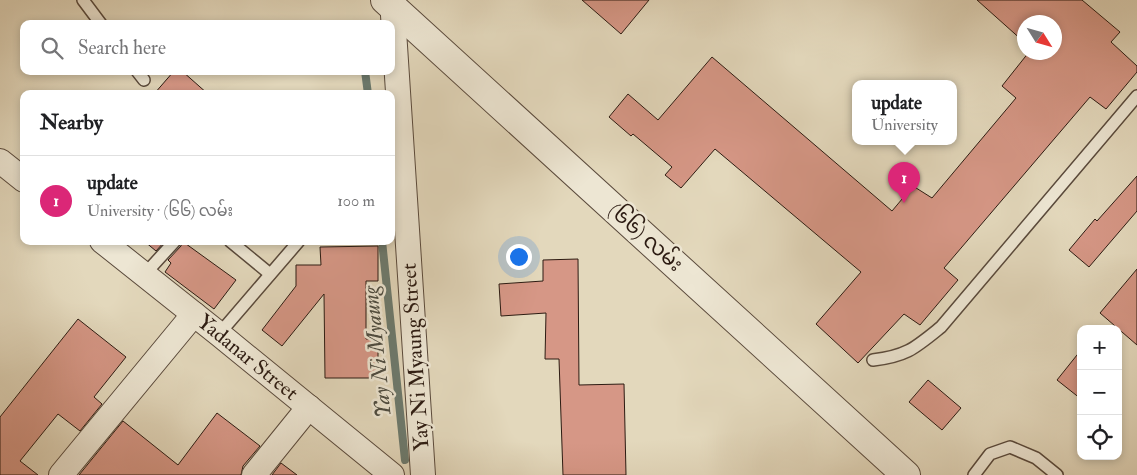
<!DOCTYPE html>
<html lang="en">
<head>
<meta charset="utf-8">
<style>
  body { margin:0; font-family:"IM FELL Double Pica","Noto Sans Myanmar",serif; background:#f6f6f6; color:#202124 }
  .controls { position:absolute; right:15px; bottom:15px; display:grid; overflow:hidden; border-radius:10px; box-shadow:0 2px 8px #0003 }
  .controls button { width:45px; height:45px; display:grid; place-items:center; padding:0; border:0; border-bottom:1px solid #e0e0e0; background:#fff; color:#202124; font:25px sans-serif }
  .compass { position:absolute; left:1017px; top:15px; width:45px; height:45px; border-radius:50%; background:#fff; box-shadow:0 2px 8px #0003; rotate:127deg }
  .you { position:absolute; left:518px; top:256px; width:18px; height:18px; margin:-12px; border:4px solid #fff; border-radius:50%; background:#1a73e8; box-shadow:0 0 0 8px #1a73e833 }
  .badge { display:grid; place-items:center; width:32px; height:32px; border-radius:50%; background:#db2777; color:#fff; font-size:16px; font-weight:700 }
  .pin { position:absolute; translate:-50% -41px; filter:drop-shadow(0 1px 2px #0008) }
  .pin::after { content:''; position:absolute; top:26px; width:18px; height:15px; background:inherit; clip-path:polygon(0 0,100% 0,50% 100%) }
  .popup { position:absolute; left:852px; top:80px; width:105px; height:65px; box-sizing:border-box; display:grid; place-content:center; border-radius:10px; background:#fff; filter:drop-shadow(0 1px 4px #0005); font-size:16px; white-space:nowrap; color:#757577 }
  .popup b { font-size:19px; color:#202124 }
  .popup::after { content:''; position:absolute; left:50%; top:100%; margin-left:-10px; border:10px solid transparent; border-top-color:#fff }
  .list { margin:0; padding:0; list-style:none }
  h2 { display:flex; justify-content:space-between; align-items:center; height:65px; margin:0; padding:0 20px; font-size:21px }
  h2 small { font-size:16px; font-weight:400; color:#757577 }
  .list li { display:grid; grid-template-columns:32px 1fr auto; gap:15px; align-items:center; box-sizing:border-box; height:90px; padding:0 20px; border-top:1px solid #e0e0e0 }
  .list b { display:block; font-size:19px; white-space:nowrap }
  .list p { margin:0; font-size:16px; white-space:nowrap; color:#757577 }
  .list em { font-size:16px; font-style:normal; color:#757577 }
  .icon { flex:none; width:28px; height:28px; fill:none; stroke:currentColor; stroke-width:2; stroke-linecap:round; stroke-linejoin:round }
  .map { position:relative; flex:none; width:1137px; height:475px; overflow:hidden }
  .search { position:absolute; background:#fff; box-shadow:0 2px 8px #0003; left:20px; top:20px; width:375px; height:55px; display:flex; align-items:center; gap:12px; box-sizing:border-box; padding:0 18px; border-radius:10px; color:#757577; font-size:19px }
  .panel { position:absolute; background:#fff; box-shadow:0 2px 8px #0003; left:20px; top:90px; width:375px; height:155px; border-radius:10px }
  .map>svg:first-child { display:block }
</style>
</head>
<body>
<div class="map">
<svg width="1137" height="475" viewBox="0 0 1137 475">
  <rect width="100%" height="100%" fill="#e3d8bc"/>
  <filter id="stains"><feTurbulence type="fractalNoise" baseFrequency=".004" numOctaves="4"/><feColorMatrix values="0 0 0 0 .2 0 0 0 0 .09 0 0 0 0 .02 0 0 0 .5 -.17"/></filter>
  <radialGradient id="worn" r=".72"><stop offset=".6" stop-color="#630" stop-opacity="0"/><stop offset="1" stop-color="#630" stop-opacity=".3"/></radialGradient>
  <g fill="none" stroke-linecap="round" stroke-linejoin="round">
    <!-- stream -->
    <g stroke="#6c7a6e" stroke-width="8">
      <path d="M 365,71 L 368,94"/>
      <path d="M 382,241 L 405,460"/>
    </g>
  </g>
  <!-- building -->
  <g fill="#d69786" stroke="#2c1b12">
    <path d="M 582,0 L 649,0 L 621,34 Z"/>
    <path d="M 977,0 L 1082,0 L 1120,32 L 1111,42 L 1137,66 L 1137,72 L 1106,109 L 1090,97 L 944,268 L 958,280 L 920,325 L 904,314 L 858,363 L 816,324 L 861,272 L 715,149 L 681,188 L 665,175 L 672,167 L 633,134 L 631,136 L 609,117 L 628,94 L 658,120 L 712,57 L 892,211 L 913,186 L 932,198 L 1016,98 L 1002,86 L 1029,52 L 1054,52 L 1054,22 L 1024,22 L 1024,42 Z"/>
    <path d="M 174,71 L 182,71 L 208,94 L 154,94 Z"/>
    <path d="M 1137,176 L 1137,211 L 1089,267 L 1069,250 L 1095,219 L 1097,221 Z"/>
    <path d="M 144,241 L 165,241 L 156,251 Z"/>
    <path d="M 182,241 L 236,280 L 214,309 L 165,272 L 171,263 L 168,260 L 181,246 Z"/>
    <path d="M 378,246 L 378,281 L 366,281 L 366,339 L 378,339 L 378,378 L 325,378 L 324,294 L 282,346 L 262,330 L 296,286 L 296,265 L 321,265 L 320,247 Z"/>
    <path d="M 578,259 L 579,385 L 624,384 L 626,475 L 563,475 L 559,359 L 545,359 L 546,313 L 501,316 L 499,284 L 543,281 L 543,260 Z"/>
    <path d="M 1137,269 L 1137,345 L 1100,313 Z"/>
    <path d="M 78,319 L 126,357 L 94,397 L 102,404 L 80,431 L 58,414 L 20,461 L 38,475 L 0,475 L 0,417 Z"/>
    <path d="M 1081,350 L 1081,399 L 1057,380 Z"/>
    <path d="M 928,380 L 961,408 L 942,430 L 909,402 Z"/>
    <path d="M 217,413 L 260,446 L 243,466 L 241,475 L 79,475 L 123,421 L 178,465 Z"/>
    <path d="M 281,463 L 297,475 L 272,475 Z"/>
  </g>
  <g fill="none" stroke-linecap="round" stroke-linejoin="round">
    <!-- service casing -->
    <g stroke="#5a4a3c" stroke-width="14">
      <g id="service">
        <path d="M 83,0 L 101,24"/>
        <path d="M 137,71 L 144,80"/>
        <path d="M 230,241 L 270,274"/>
        <path d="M 144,275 L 175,241"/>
        <path d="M 219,334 L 299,241"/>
        <path d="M 873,360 C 907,356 915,348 941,327 L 1137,96"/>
        <path d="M 974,475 L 990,454 L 1010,447 L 1036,458 L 1057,475"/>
      </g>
    </g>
    <!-- minor casing -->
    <g stroke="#5a4a3c" stroke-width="26">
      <g id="minor">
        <path d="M 392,0 L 423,475"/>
        <path d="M 0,161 L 24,180"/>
        <path d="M 102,241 L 219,334 L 392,475"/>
        <path d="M 61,475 L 194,314"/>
        <path d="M 254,475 L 309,407"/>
      </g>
    </g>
    <!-- tertiary casing -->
    <g stroke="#5a4a3c" stroke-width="30">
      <path id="tertiary" d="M 385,0 L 906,475"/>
    </g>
    <!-- service -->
    <use href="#service" stroke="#ede6d3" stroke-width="11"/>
    <!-- minor -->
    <use href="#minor" stroke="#ede6d3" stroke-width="24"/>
    <!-- tertiary -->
    <use href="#tertiary" stroke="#ede6d3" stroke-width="28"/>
  </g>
  <g text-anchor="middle" stroke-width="5" stroke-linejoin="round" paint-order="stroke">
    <!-- street labels -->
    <g font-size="21" fill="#2c1b12" stroke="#ede6d3">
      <text transform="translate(646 237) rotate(42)" y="7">(၆၆) လမ်း</text>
      <text transform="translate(248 357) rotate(39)" y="7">Yadanar Street</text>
      <text transform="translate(415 357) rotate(-94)" y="7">Yay Ni Myaung Street</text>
    </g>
    <!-- water labels -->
    <g font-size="22" font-style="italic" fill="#4c4b40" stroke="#ede6d3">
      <text transform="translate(376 352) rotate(-96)" y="8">Yay Ni Myaung</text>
    </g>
  </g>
  <rect width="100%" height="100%" filter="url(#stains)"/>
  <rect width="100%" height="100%" fill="url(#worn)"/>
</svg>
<div class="controls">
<button>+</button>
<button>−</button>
<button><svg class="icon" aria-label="locate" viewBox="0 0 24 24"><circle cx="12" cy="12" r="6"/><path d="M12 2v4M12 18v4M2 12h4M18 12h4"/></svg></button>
</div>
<svg class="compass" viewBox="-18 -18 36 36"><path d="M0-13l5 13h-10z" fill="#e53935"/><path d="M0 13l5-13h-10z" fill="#757577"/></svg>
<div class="you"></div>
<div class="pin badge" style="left:904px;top:203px">1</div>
<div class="popup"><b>update</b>University</div>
<div class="search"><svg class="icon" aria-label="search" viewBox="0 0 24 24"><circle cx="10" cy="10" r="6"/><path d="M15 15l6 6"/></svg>Search here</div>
<section class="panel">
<h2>Nearby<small></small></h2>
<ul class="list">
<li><span class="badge">1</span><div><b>update</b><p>University · (၆၆) လမ်း</p></div><em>100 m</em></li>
</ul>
</section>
</div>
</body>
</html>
